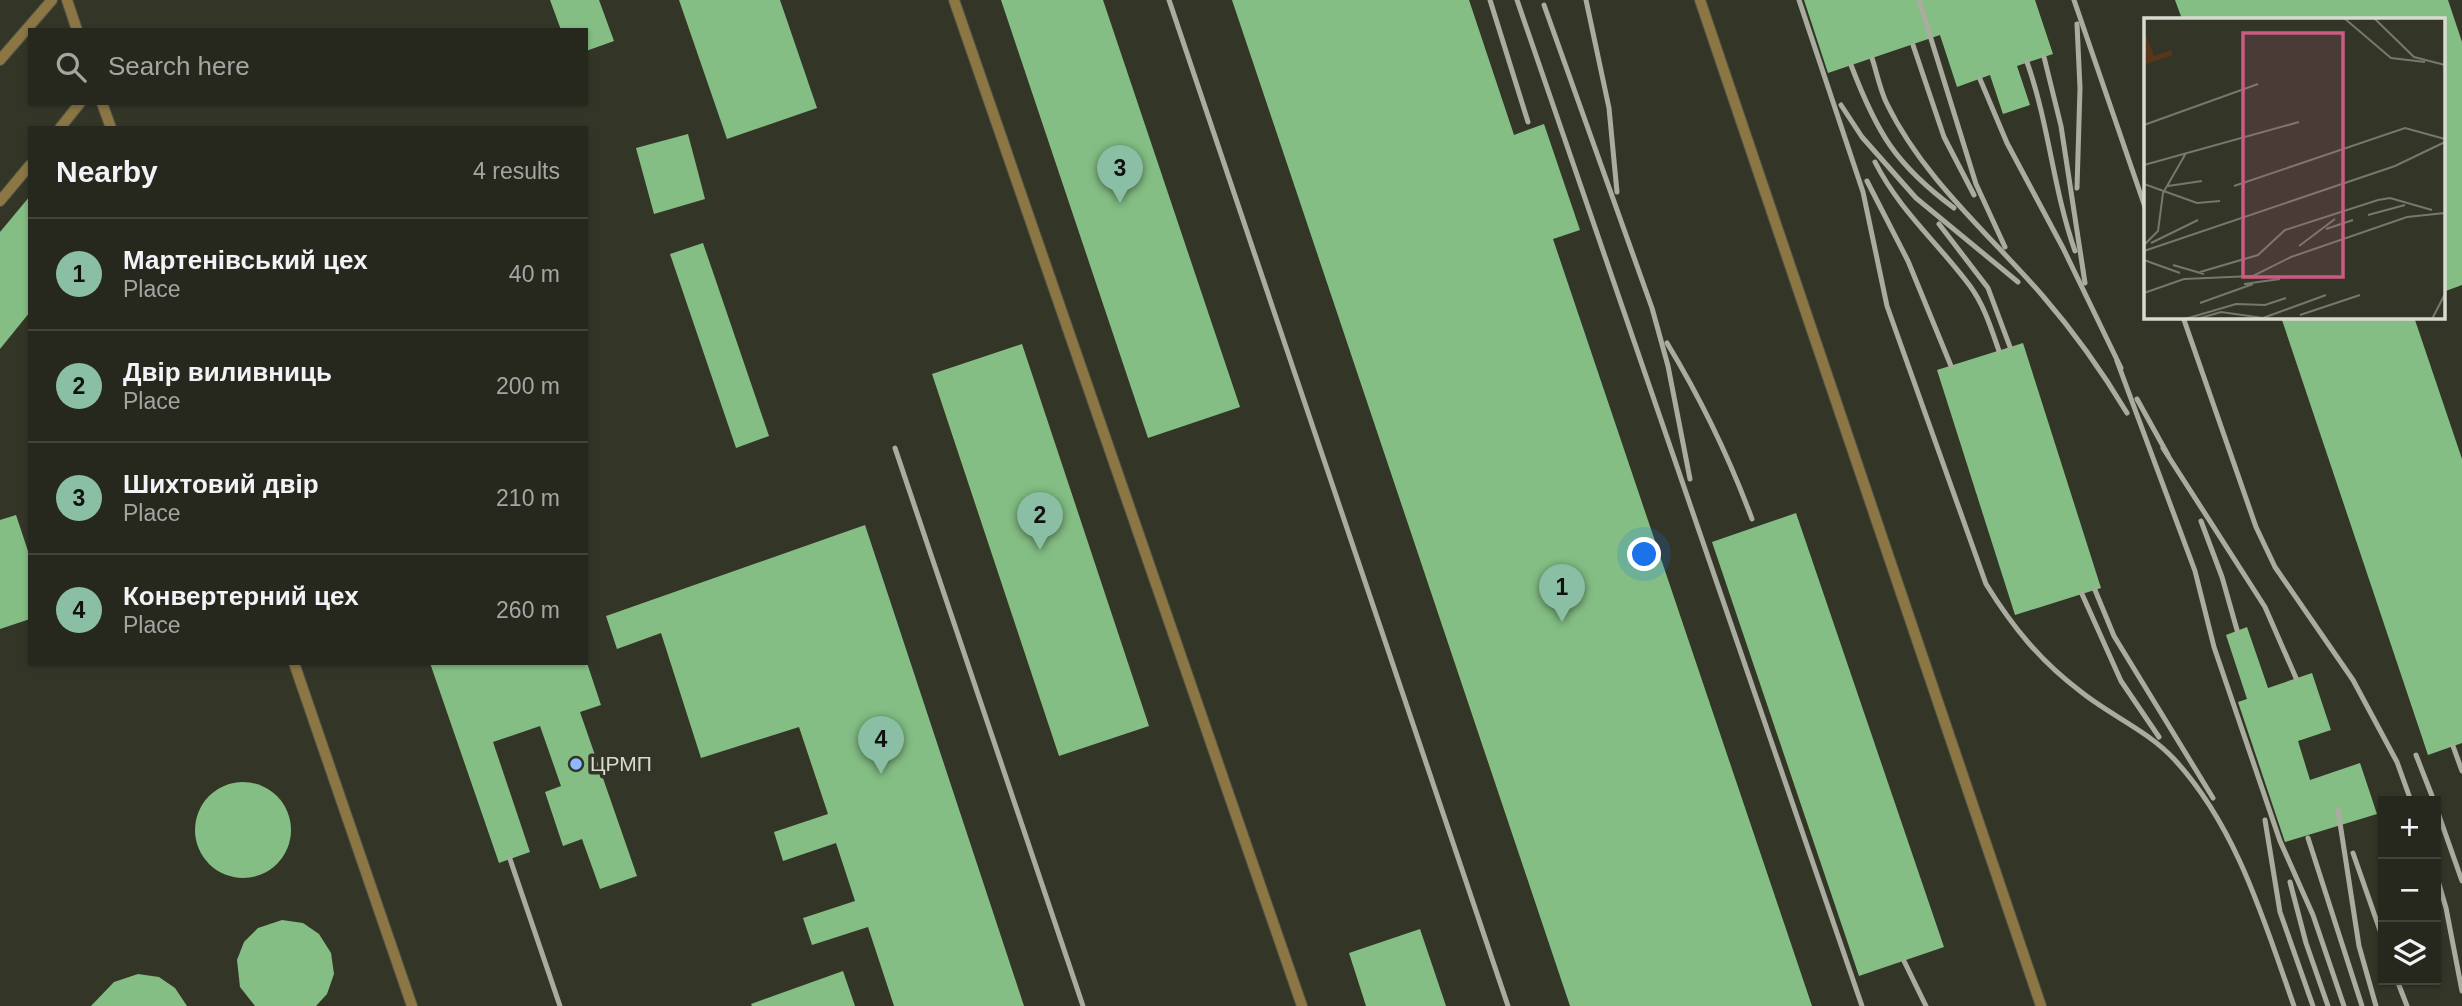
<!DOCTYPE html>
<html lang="en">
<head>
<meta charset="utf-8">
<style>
  body { margin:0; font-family:Helvetica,sans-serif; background:#32342a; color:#f1f3f6 }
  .controls { position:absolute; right:21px; bottom:21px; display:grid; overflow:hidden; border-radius:0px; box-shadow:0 2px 5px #0004 }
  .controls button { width:63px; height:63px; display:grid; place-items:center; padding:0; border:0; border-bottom:2px solid #42443b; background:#26281d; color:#f1f3f6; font:35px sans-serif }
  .you { position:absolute; left:1645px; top:555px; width:24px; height:24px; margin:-18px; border:5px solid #fff; border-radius:50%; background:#1a73e8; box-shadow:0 0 0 10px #1a73e833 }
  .badge { display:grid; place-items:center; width:46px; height:46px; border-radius:50%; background:#8abfa5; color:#111; font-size:23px; font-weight:700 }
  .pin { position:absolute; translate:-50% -58px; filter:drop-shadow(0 2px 4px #0008) }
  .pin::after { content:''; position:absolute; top:37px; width:24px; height:21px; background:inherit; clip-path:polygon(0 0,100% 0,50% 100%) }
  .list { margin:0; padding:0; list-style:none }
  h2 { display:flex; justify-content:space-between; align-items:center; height:91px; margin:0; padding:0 28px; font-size:30px }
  h2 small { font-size:23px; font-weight:400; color:#a4a6a4 }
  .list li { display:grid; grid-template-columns:46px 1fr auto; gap:21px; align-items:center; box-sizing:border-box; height:112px; padding:0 28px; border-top:2px solid #42443b }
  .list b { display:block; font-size:26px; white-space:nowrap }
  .list p { margin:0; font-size:23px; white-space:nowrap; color:#a4a6a4 }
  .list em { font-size:23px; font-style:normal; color:#a4a6a4 }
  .icon { flex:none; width:38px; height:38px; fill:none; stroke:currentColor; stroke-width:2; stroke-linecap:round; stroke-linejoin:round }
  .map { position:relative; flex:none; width:2462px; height:1006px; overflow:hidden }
  .search { position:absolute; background:#26281d; box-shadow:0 2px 5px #0004; left:28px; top:28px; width:560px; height:77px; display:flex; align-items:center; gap:18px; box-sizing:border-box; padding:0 24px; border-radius:0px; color:#a4a6a4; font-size:26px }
  .panel { position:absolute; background:#26281d; box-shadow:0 2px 5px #0004; left:28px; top:126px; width:560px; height:539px; border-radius:0px }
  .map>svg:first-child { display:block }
</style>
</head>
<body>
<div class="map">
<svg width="2462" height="1006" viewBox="0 0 2462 1006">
  <rect width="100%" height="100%" fill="#333627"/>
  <!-- building -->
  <g fill="#84be84">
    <path d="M 550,0 L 599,0 L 614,41 L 586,51 L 586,30 L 561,30 Z"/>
    <path d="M 679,0 L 780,0 L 817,108 L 727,139 Z"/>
    <path d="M 1001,0 L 1103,0 L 1240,407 L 1148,438 Z"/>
    <path d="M 1232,0 L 1469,0 L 1514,135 L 1544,124 L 1580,230 L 1553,239 L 1812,1006 L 1570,1006 Z"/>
    <path d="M 1804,0 L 2035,0 L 2053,54 L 2017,66 L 2030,105 L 2003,114 L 1990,75 L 1957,87 L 1940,35 L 1828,73 Z"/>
    <path d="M 2175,0 L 2448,0 L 2462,42 L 2462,285 L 2443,292 L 2443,19 L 2182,19 Z"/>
    <path d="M 688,134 L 705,199 L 654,214 L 636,148 Z"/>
    <path d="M 30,196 L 30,312 L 0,349 L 0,232 Z"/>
    <path d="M 703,243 L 769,436 L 736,448 L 670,254 Z"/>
    <path d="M 2281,317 L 2414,317 L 2462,459 L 2462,743 L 2428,755 Z"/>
    <path d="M 2023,343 L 2101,588 L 2015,615 L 1937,370 Z"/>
    <path d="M 1022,344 L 1149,726 L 1059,756 L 932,374 Z"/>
    <path d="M 1796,513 L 1944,947 L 1859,976 L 1712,542 Z"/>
    <path d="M 16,515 L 30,557 L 30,619 L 0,629 L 0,520 Z"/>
    <path d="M 865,525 L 1024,1006 L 894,1006 L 868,927 L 812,945 L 803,918 L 855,901 L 836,843 L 783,861 L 774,832 L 828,814 L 799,727 L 701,758 L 661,633 L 617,649 L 606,616 Z"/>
    <path d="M 2247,627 L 2268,688 L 2312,673 L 2331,730 L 2298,741 L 2310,780 L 2360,763 L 2377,814 L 2285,842 L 2238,702 L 2247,699 L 2226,635 Z"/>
    <path d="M 430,663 L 587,663 L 601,705 L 580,712 L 637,876 L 600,889 L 582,839 L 563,846 L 545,792 L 561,786 L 540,726 L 493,742 L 530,852 L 499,863 Z"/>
    <circle cx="243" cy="830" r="48"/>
    <path d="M 282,920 L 303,923 L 319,934 L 331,953 L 334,974 L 327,994 L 316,1006 L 255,1006 L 240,987 L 237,960 L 244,942 L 258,928 Z"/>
    <path d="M 1420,929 L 1446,1006 L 1366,1006 L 1349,953 Z"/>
    <path d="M 843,971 L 855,1006 L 752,1006 L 751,1004 Z"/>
    <path d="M 138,974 L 159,977 L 175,988 L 187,1006 L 91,1006 L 114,982 Z"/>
  </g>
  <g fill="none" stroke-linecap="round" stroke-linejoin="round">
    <!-- service casing -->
    <g stroke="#515446" stroke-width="12">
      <g id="service">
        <path d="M 67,0 L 77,30"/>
        <path d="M 954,0 L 1302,1006"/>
        <path d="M 1700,0 L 2041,1006"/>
        <path d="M 0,60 L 52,0"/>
        <path d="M 102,103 L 111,128"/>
        <path d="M 60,128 L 80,103"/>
        <path d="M 0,201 L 30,165"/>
        <path d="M 294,663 L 412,1006"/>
      </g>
    </g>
    <!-- service -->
    <use href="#service" stroke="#8b7644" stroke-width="10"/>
    <!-- rail -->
    <g stroke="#aaaca0" stroke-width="5">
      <path d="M 1169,0 L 1508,1006"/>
      <path d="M 1490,0 L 1528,122"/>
      <path d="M 1517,0 L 1862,1006"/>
      <path d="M 1586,0 L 1609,108 L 1617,192"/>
      <path d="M 1799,0 L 1863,192 L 1887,306 L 1986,584 C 2012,626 2040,661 2080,691 C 2111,716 2147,730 2174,759 C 2237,827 2264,921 2294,1006"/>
      <path d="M 1919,0 L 1976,184 L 2005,247"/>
      <path d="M 2074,0 L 2145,207"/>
      <path d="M 1544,5 L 1652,308 L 1668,366 L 1690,479"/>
      <path d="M 2077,24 L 2080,88 L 2077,188"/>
      <path d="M 1913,45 L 1944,137 L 1974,195"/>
      <path d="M 2044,57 L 2061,126 L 2085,283"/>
      <path d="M 1872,58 C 1877,73 1880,90 1887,104 C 1923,178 1989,234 2042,295 C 2074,332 2102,371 2127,413"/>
      <path d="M 2027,62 C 2049,124 2053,189 2075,251"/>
      <path d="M 1851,65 C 1877,133 1895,164 1954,208"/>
      <path d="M 1980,79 L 2007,143 L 2063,248 L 2121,368"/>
      <path d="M 1841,105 L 1862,137 L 1916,198 L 2018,282"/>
      <path d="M 1875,162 C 1899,210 1939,244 1970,286 C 1984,305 1991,328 1999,351"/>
      <path d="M 1867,181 L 1908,261 L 1951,366"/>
      <path d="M 1939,224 L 1988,288 L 2010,347"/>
      <path d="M 2183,317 L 2256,527 L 2275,567 L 2353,680 L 2397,762 L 2411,801"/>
      <path d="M 1667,343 C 1701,399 1729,457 1752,519"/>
      <path d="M 2117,361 L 2195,571 L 2214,647 L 2280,841 L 2313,915 L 2344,1006"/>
      <path d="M 2137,399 L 2168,455"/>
      <path d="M 895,448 L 1083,1006"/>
      <path d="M 2163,448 L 2265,607 L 2296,678"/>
      <path d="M 2201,521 L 2222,577 L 2237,630"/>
      <path d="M 2095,590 L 2114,636 L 2213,798"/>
      <path d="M 2082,594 L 2121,681 L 2159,737"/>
      <path d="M 2453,746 L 2462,771"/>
      <path d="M 2416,755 L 2434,801"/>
      <path d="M 2436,807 L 2462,881"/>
      <path d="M 2338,810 L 2359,946 L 2376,1006"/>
      <path d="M 2265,820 L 2280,912 L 2313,1006"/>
      <path d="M 2308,838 L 2362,1006"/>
      <path d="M 2353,853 L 2383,939"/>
      <path d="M 510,859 L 560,1006"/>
      <path d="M 2436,874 L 2446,908 L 2462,991"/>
      <path d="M 2290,882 L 2306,943 L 2328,1006"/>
      <path d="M 1904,961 L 1926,1006"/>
      <path d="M 2397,980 L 2407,1006"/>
    </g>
  </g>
  <!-- markers -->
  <circle fill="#8fb8fd" stroke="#333627" stroke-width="2.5" cx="576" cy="764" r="7"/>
  <g text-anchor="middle" stroke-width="7" stroke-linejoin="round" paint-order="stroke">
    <!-- poi labels -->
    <g font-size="21" fill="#d9dbd1" stroke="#333627" text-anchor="start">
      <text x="590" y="771">ЦРМП</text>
    </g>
  </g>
  <!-- overview -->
  <g transform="translate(2144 18)">
    <rect width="301" height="301" fill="#333627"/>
    <path d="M 0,12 L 10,38 L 28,32 L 28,37 L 0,47 Z" fill="#593619"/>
    <path fill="none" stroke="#75786b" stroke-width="2" d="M 200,0 L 247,40 L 281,44M 230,0 L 270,39 L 301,47M 0,107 L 114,66M 0,147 L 155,104M 0,166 L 53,185 L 76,183M 24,168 L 58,163M 90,168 L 261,110 L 301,121M 224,197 L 261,187M 182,211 L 209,202M 7,225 L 54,202M 0,227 L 14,213 L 19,175 L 42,135M 155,228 L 191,201M 0,233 L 251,148 L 301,124M 0,242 L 36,255M 29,247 L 60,256M 56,254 L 114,237 L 141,212 L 234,182 L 246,180 L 288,192M 100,266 L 136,261M 0,275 L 40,261 L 109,258 L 147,239 L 263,199 L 301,195M 56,285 L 109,266M 156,297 L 216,277M 41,301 L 92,286 L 121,287 L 142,280M 53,301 L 77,294 L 119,300 L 182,277M 288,301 L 301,276"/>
    <path fill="#ca5c84" fill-opacity="0.15" stroke="#ca5c84" stroke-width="3.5" d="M 99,15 L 199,15 L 199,259 L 99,259 Z"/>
    <rect width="301" height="301" fill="none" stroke="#d9dbd1" stroke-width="3.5"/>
  </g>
</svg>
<div class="controls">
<button>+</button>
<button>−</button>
<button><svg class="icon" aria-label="layers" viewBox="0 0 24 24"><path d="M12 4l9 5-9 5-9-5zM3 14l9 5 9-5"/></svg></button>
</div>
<div class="you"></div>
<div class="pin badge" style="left:1562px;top:622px">1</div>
<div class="pin badge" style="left:1040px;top:550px">2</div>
<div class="pin badge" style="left:1120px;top:203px">3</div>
<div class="pin badge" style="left:881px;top:774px">4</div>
<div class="search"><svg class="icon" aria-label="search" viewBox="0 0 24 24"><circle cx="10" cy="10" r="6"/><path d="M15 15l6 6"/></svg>Search here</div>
<section class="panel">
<h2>Nearby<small>4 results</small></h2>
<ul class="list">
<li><span class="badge">1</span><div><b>Мартенівський цех</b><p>Place</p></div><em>40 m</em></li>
<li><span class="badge">2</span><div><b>Двір виливниць</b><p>Place</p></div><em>200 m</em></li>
<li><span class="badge">3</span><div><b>Шихтовий двір</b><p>Place</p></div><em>210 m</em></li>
<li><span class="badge">4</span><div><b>Конвертерний цех</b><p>Place</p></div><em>260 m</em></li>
</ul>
</section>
</div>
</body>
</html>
